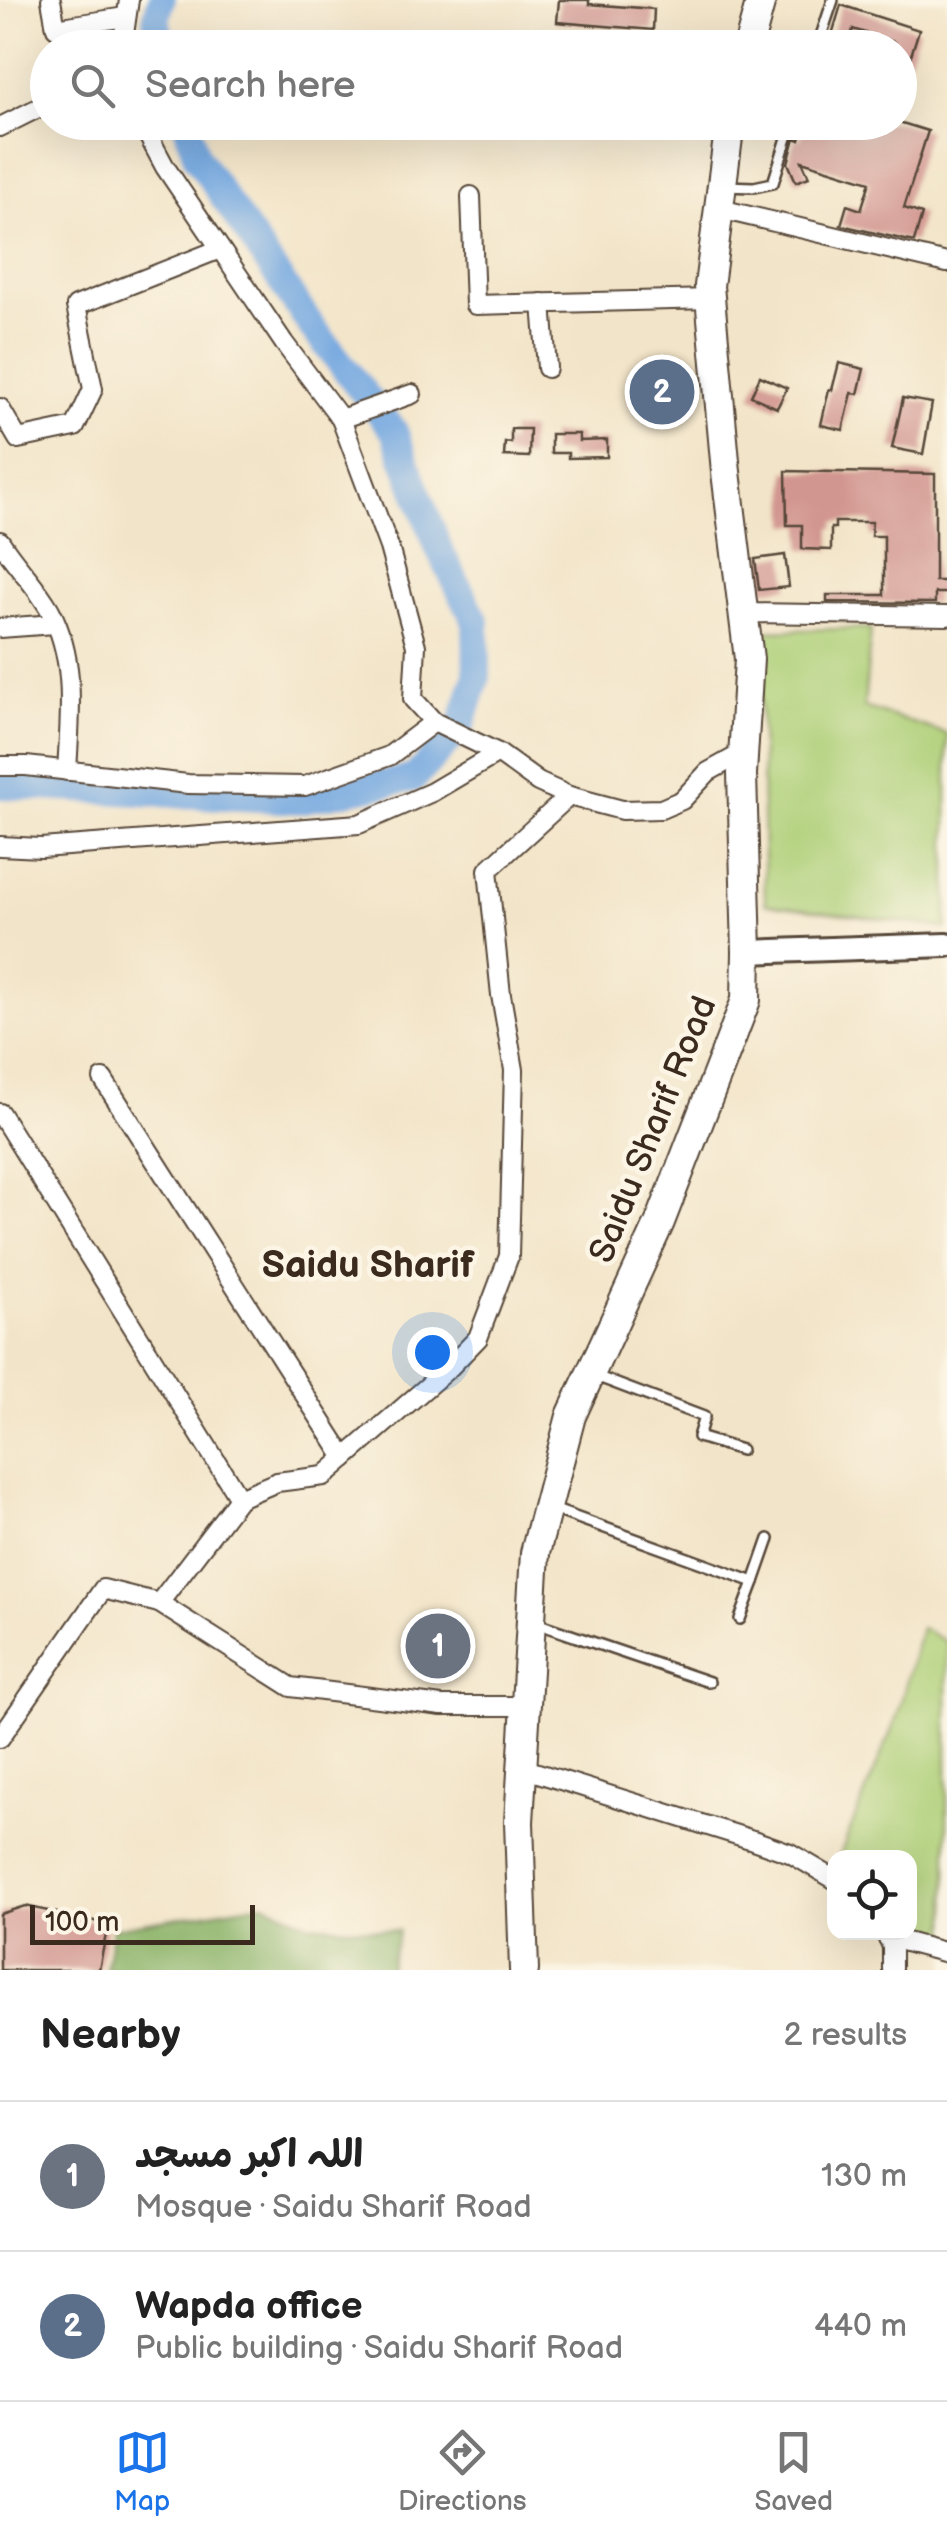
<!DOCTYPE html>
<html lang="en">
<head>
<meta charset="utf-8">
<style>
  body { margin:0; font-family:"Balsamiq Sans","Playpen Sans Arabic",sans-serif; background:#f6f6f6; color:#222 }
  .controls { position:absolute; right:30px; bottom:30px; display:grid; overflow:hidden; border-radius:20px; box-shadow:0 10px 40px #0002 }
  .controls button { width:90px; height:90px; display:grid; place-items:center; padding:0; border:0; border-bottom:2px solid #e0e0e0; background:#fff; color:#222; font:50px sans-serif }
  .scale { position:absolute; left:30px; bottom:25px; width:225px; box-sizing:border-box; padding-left:10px; border:5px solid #3b2a1e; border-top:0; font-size:28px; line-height:35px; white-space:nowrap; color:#3b2a1e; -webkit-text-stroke:8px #fcf5e5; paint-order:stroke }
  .you { position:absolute; left:432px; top:1352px; width:35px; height:35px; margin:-25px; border:8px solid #fff; border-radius:50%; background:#1a73e8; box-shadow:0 0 0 15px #1a73e833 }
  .badge { display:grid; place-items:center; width:65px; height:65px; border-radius:50%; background:#1a73e8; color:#fff; font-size:32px; font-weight:700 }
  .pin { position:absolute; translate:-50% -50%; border:5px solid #fff; box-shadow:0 2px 10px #0006 }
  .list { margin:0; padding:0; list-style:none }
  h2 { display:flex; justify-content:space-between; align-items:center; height:130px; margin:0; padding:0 40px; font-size:42px }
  h2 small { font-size:32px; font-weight:400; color:#767676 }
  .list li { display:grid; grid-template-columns:65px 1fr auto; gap:30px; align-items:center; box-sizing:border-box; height:150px; padding:0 40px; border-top:2px solid #e0e0e0 }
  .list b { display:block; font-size:38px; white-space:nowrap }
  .list p { margin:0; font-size:32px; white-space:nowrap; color:#767676 }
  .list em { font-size:32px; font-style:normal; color:#767676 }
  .icon { flex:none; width:55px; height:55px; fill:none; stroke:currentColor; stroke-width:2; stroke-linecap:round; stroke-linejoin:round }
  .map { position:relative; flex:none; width:947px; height:1970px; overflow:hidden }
  .search { position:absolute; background:#fff; box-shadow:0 10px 40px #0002; left:30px; right:30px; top:30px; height:110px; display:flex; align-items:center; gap:25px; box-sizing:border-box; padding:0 35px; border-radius:55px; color:#767676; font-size:38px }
  .sheet { height:430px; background:#fff }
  nav { display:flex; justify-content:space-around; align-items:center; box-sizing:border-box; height:140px; border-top:2px solid #e0e0e0; background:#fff; font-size:28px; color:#767676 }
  nav a { display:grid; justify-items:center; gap:5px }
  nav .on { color:#1a73e8 }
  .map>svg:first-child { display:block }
</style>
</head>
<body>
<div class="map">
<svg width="947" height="1970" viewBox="0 0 947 1970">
  <rect width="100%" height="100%" fill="#fcf5e5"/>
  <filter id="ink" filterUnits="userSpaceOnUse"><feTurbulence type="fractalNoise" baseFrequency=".01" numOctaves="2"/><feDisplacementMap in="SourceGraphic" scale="20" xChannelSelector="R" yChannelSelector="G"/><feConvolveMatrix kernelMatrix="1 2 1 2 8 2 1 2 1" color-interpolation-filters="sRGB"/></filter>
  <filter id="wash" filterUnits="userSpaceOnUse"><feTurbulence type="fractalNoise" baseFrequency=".0048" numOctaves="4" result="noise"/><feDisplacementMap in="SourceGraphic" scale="40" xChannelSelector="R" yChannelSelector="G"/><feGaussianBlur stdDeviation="2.25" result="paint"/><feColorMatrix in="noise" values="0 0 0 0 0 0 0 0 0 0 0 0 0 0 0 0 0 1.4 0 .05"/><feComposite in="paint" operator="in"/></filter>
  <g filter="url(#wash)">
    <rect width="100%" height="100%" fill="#f2e4c8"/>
    <!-- green -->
    <g fill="#adcf77" stroke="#747c4a" stroke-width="2.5">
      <path d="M 871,628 L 864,707 L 947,734 L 947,928 L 765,904 L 759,631 Z"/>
      <path d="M 921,1628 L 947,1642 L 947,1944 L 910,1920 L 910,1858 L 839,1857 L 897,1717 Z"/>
    </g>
    <!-- forest -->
    <path fill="#8ab268" stroke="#626e43" stroke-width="2.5" d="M 264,1903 L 310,1924 L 399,1931 L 389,1970 L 105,1970 L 113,1928 Z"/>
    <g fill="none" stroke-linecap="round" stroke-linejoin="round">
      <!-- river -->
      <g stroke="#73a7e0" stroke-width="28">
        <path d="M 161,0 L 156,20 L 163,48"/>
        <path d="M 0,785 L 299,800 L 414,778 L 460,729 L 477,676 L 476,622 L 439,549 L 394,431 L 312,327 L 197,158 L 186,122"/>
      </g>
    </g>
    <g id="blocks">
      <!-- building -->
      <g fill="#d29690">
        <path d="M 559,0 L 589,0 L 589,4 L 654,9 L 653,30 L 557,22 Z"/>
        <path d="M 841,5 L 919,30 L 902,84 L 900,84 L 900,48 L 892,48 L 894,42 L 853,29 L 847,48 L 828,48 Z"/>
        <path d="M 805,122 L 899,122 L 928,131 L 904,208 L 922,214 L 914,242 L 841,225 L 847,205 L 861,210 L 870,182 L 802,161 L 809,177 L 796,182 L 788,163 L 795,138 L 800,140 Z"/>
        <path d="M 839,363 L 864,369 L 858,394 L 852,393 L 843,430 L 821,425 L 829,389 L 832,390 Z"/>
        <path d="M 760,376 L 787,388 L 777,408 L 751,396 Z"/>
        <path d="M 903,398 L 932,403 L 923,454 L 892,448 Z"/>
        <path d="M 511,429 L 530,429 L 529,457 L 504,456 L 505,442 L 511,443 Z"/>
        <path d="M 551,434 L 579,434 L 579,441 L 607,440 L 607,457 L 568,458 L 568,453 L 551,453 Z"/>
        <path d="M 786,471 L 935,474 L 935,581 L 947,581 L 947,593 L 935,593 L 935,603 L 827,602 L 827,595 L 884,595 L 884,536 L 871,536 L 872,522 L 835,522 L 835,528 L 831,528 L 831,550 L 802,549 L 802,525 L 787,525 Z"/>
        <path d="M 785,555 L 789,587 L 759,590 L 755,559 Z"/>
        <path d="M 25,1906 L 108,1924 L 99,1970 L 0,1970 L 0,1914 Z"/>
      </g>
    </g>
  </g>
  <g filter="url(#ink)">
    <use href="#blocks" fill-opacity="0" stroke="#564638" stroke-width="2.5"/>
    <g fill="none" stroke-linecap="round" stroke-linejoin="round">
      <!-- service casing -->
      <g stroke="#564638" stroke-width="14">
        <g id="service">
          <path d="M 817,48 L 833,0"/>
          <path d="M 724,186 L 754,187 L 773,183 L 792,122"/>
          <path d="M 593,1375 L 704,1417 L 698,1437 L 741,1450"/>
          <path d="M 550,1508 L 754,1582 L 769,1539"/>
          <path d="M 740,1619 L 754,1582"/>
          <path d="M 533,1622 L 709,1682"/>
        </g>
      </g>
      <!-- minor casing -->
      <g stroke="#564638" stroke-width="22">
        <g id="minor">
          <path d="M 51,0 L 56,28 L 125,17"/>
          <path d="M 122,48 L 129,0"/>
          <path d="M 0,127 L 48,103"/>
          <path d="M 471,196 L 475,305 L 711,299"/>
          <path d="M 720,209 L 947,263"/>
          <path d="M 542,303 L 547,368"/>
          <path d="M 0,408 L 18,439 L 75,427 L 93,389 L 76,306 L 220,249"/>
          <path d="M 341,419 L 412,394"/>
          <path d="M 0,541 C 15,565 36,585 50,610 C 77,661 70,716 67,771"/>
          <path d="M 743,613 L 947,616"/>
          <path d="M 0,628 L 55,624"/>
          <path d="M 434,722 L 498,753"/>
          <path d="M 0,766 L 26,766 L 188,784 L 305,786 L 389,756 L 434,722 L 413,699 L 416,646 L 389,547 L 341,419 L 284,343 L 165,167 L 141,122"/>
          <path d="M 0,846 L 41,848 L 359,824 L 432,792 L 498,753 L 538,782 L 569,796 L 622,810 L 661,809 L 682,800 L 708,772 L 744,752"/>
          <path d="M 103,1079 L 345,1458"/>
          <path d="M 0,1113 L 239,1498"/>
          <path d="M 159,1603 L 239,1498 L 277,1482 L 324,1476 L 450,1367 L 478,1338 L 509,1256 L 514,1070 L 501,995 L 488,870 L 569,796"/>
          <path d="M 0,1738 L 103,1589 L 159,1603 L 291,1687 L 442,1706 L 526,1706"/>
          <path d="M 522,1768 L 753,1840 L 790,1853 L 834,1879"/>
          <path d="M 886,1932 L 892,1947 L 892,1970"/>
          <path d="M 887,1937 L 947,1953"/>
        </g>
      </g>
      <!-- tertiary casing -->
      <g stroke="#564638" stroke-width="28">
        <path id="tertiary" d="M 747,952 L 947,945"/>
      </g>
      <!-- primary casing -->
      <g stroke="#564638" stroke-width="32">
        <g id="primary">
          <path d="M 748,48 L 761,0"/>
          <path d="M 524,1970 L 519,1822 L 535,1553 L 571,1416 L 660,1222 L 746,1000 L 747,952 L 742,774 L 749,659 L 726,472 L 709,286 L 730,122"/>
        </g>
      </g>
      <!-- service -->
      <use href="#service" stroke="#fff" stroke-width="9"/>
      <!-- minor -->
      <use href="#minor" stroke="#fff" stroke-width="18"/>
      <!-- tertiary -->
      <use href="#tertiary" stroke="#fff" stroke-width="22"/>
      <!-- primary -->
      <use href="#primary" stroke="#fff" stroke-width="28"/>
    </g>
  </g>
  <g text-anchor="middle" stroke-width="9" stroke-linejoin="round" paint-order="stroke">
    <!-- street labels -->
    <g font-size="35" fill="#3b2a1e" stroke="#fcf5e5">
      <text transform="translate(652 1129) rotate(-68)" y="12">Saidu Sharif Road</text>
    </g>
    <!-- neighbourhood labels -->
    <g font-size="38" font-weight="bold" fill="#3b2a1e" stroke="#fcf5e5">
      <text x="368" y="1277">Saidu Sharif</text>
    </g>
  </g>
</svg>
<div class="controls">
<button><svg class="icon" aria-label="locate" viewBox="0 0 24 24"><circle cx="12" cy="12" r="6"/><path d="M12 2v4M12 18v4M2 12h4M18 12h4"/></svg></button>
</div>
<div class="scale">100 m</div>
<div class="you"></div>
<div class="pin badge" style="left:438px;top:1646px;background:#6b7280">1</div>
<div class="pin badge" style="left:662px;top:392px;background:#5c6f8a">2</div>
<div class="search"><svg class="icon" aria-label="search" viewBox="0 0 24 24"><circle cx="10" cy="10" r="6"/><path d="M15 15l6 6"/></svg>Search here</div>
</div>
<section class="sheet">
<h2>Nearby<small>2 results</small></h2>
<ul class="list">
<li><span class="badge" style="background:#6b7280">1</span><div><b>اللہ اکبر مسجد</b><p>Mosque · Saidu Sharif Road</p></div><em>130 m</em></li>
<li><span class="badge" style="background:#5c6f8a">2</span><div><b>Wapda office</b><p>Public building · Saidu Sharif Road</p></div><em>440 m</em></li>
</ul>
</section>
<nav>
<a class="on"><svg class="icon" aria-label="map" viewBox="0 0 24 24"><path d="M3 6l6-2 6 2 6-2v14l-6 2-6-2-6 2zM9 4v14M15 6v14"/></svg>Map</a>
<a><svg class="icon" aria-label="directions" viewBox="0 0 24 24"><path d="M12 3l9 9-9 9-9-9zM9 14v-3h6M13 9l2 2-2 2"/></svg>Directions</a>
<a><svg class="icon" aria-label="saved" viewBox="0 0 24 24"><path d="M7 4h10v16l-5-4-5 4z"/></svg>Saved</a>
</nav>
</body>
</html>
